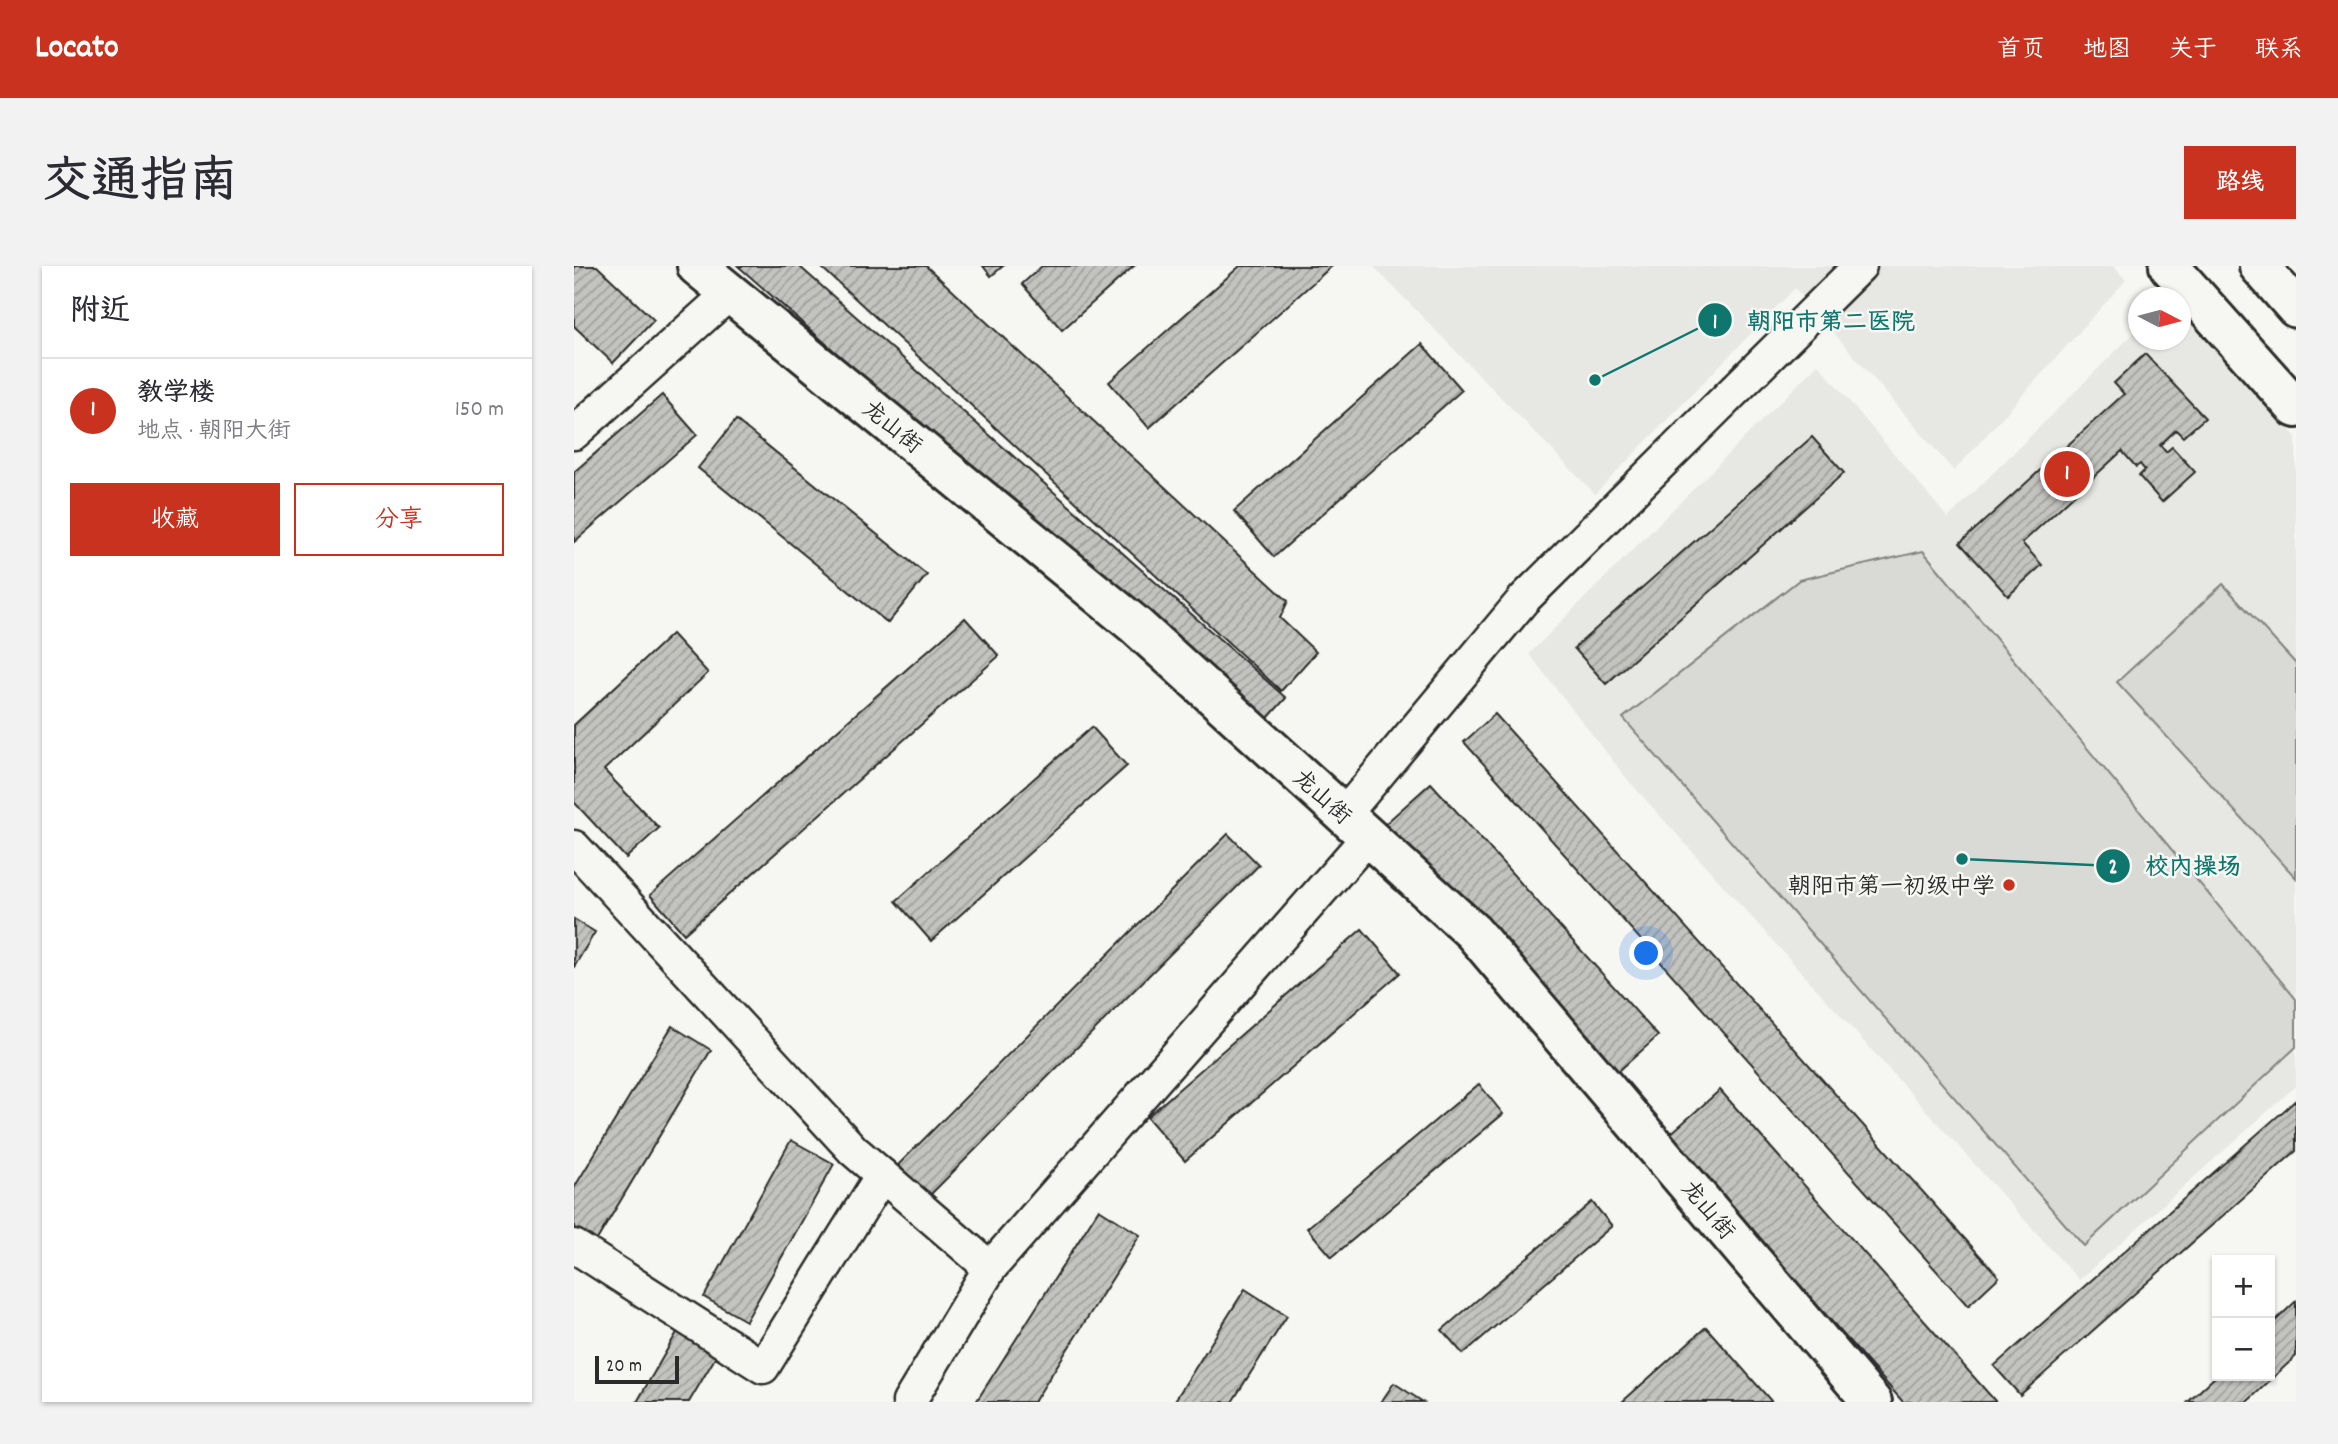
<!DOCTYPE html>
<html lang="zh">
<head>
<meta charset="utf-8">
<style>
  body { margin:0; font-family:Dekko,"LXGW WenKai TC",sans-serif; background:#f2f2f3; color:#2b2b33 }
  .controls { position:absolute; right:21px; bottom:21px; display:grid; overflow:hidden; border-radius:0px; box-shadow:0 2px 5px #0004 }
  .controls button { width:63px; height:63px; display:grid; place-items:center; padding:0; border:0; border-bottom:2px solid #e1e1e2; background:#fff; color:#2b2b33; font:35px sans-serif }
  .compass { position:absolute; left:1554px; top:21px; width:63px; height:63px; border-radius:50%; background:#fff; box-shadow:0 2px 5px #0004; rotate:96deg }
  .scale { position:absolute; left:21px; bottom:18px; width:84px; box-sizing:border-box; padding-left:7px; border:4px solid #2b2b2b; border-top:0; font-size:19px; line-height:24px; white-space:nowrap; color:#2b2b2b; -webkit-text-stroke:5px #f6f6f2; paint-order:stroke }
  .you { position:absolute; left:1073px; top:688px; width:24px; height:24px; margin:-18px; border:5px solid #fff; border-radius:50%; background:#1a73e8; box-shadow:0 0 0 10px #1a73e833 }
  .badge { display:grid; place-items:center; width:46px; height:46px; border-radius:50%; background:#c8321e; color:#fff; font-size:23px; font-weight:700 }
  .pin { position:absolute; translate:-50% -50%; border:4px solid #fff; box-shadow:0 2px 7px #0006 }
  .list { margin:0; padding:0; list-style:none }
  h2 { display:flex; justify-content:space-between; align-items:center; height:91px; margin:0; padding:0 28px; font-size:30px }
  h2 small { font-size:23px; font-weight:400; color:#7c7c81 }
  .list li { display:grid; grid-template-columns:46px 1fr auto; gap:21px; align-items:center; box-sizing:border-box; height:105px; padding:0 28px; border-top:2px solid #e1e1e2 }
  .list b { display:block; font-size:26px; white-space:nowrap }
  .list p { margin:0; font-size:23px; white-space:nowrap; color:#7c7c81 }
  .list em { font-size:23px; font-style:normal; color:#7c7c81 }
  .actions { display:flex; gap:14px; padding:21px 28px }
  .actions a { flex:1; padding:16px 0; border:2px solid #c8321e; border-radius:0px; text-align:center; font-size:24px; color:#c8321e }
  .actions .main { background:#c8321e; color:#fff }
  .map { position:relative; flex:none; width:1722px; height:1136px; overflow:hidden; border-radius:0px }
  header { display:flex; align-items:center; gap:42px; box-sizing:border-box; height:98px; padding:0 35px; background:#c8321e; color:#fff }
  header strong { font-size:33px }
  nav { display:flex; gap:38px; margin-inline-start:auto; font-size:24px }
  .intro { display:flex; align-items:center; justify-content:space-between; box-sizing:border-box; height:168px; padding:0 42px }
  h1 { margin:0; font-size:49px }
  .button { padding:18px 32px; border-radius:0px; background:#c8321e; color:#fff; font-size:24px; font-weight:700 }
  main { display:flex; gap:42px; padding:0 42px }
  aside { flex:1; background:#fff; border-radius:0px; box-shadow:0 2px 5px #0004 }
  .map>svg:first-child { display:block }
</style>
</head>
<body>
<header>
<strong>Locato</strong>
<nav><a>首页</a><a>地图</a><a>关于</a><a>联系</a></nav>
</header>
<div class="intro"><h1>交通指南</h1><a class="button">路线</a></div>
<main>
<aside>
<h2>附近<small></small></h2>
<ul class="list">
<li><span class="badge">1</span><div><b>教学楼</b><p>地点 · 朝阳大街</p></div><em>150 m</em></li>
</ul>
<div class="actions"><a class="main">收藏</a><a>分享</a></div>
</aside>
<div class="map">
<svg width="1722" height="1136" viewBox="0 0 1722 1136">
  <defs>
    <pattern id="building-hatch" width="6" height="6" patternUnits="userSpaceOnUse" patternTransform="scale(1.75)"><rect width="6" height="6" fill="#c3c3c0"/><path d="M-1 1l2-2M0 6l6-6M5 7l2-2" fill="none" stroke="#9f9f9c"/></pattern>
  </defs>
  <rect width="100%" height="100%" fill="#f6f6f2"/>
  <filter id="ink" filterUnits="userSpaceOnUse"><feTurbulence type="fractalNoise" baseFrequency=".0143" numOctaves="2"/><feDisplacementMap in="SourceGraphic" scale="14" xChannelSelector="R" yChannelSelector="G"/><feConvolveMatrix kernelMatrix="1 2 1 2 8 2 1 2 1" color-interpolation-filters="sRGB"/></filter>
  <g filter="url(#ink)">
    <!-- built -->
    <g fill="#e7e7e3">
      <path d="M 799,0 L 1539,0 L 1552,14 L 1380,205 L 1221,22 L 1021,228 Z"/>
      <path d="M 1607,45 L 1722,171 L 1722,820 L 1505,1014 L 1054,514 L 955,388 L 1244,98 L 1374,252 L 1564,63 L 1564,74 L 1606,74 Z"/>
    </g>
    <!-- garden -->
    <g fill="#d9d9d5" stroke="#828280" stroke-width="2">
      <path d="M 1349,285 L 1722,733 L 1722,781 L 1510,980 L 1049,452 L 1225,314 Z"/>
      <path d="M 1649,318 L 1722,398 L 1722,612 L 1543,416 Z"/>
    </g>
    <!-- building -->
    <g fill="url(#building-hatch)" stroke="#2b2b2b" stroke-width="2">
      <path d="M 0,0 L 23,0 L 80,54 L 39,97 L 0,60 Z"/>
      <path d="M 164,0 L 225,0 L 712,432 L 686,461 Z"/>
      <path d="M 246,0 L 352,0 L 714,335 L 706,352 L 742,386 L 707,425 Z"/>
      <path d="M 409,0 L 429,0 L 417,10 Z"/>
      <path d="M 468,0 L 560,0 L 488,64 L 448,18 Z"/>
      <path d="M 666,0 L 758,0 L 575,162 L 535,116 Z"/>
      <path d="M 848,78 L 888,124 L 700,291 L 660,245 Z"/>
      <path d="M 1571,88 L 1631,152 L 1609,171 L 1602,164 L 1586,179 L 1592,186 L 1598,181 L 1621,206 L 1588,236 L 1565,210 L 1571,204 L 1566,198 L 1562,201 L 1548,185 L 1448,277 L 1468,299 L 1434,330 L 1386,277 L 1550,128 L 1540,117 Z"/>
      <path d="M 88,129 L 123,169 L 0,276 L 0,206 Z"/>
      <path d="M 162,154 L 353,309 L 314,357 L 124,202 Z"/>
      <path d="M 1238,171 L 1270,207 L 1032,418 L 1000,382 Z"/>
      <path d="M 391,352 L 425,390 L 110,668 L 76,629 Z"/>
      <path d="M 98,368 L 134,407 L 30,504 L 85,562 L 52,592 L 0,536 L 0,459 Z"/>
      <path d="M 921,448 L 1425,1011 L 1394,1040 L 890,476 Z"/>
      <path d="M 518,461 L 553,500 L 357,675 L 322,635 Z"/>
      <path d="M 857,517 L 1084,770 L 1038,811 L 811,558 Z"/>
      <path d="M 654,568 L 685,599 L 355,930 L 324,899 Z"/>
      <path d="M 0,653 L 21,666 L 0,701 Z"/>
      <path d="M 788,663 L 826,707 L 611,895 L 573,851 Z"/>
      <path d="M 98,760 L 137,784 L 18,982 L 0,971 L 0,922 Z"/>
      <path d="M 905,818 L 929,848 L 758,991 L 733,962 Z"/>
      <path d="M 1146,824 L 1422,1136 L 1329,1136 L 1094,870 Z"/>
      <path d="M 1722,834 L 1722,885 L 1446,1129 L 1420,1100 Z"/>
      <path d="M 217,874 L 260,898 L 172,1055 L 130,1031 Z"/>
      <path d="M 1018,936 L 1038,960 L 889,1088 L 868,1064 Z"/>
      <path d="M 525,943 L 566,969 L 460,1136 L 402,1136 Z"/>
      <path d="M 671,1023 L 713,1050 L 658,1136 L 600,1136 Z"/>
      <path d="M 1722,1035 L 1722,1090 L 1673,1136 L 1614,1136 L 1643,1109 L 1696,1110 L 1696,1060 Z"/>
      <path d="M 1132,1061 L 1198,1136 L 1048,1136 Z"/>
      <path d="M 105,1063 L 144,1087 L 115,1136 L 63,1136 Z"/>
      <path d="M 820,1117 L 849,1136 L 807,1136 Z"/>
    </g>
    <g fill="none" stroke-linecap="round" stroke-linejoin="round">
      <!-- street casing -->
      <g stroke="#2b2b2b" stroke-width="37">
        <g id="street">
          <path d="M 0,167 L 156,27"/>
          <path d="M 770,549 L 950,333 L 1286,0"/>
          <path d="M 0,581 L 279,884 L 416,1002"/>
          <path d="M 0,980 L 189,1101 L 308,909"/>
          <path d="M 335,1136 L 416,1002 L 794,571"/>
        </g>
      </g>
      <!-- secondary casing -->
      <g stroke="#2b2b2b" stroke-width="44">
        <path id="secondary" d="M 123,0 L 560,358 L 899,666 L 1298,1136"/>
      </g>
      <!-- primary casing -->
      <g stroke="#2b2b2b" stroke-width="44">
        <g id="primary">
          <path d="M 1595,0 L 1722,142"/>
          <path d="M 1685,0 L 1722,42"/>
        </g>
      </g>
      <!-- street -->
      <use href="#street" stroke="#f6f6f2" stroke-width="32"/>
      <!-- secondary -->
      <use href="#secondary" stroke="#f6f6f2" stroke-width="38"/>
      <!-- primary -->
      <use href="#primary" stroke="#f6f6f2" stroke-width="38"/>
    </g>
  </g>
  <!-- markers -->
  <circle fill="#c8321e" stroke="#f6f6f2" stroke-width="2.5" cx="1435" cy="619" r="7"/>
  <g text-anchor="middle" stroke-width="5" stroke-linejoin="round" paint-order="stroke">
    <!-- street labels -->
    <g font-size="23" fill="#2b2b2b" stroke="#f6f6f2">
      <text transform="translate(319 160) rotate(39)" y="8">龙山街</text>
      <text transform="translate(749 530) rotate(42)" y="8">龙山街</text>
      <text transform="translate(1135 943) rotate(50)" y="8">龙山街</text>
    </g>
    <!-- poi labels -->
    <g font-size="23" fill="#2b2b2b" stroke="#f6f6f2" text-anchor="end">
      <text x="1421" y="627">朝阳市第一初级中学</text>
    </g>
  </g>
  <!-- callouts -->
  <path fill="none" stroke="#0f766e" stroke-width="2.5" d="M1021 114L1141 54M1388 593L1539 600"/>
  <g fill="#0f766e" stroke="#f6f6f2" stroke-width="2.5">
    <circle cx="1021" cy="114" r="7"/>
    <circle cx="1388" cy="593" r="7"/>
    <circle cx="1141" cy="54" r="18"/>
    <circle cx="1539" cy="600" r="18"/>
  </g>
  <g font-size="21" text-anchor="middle" font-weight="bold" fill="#fff">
    <text x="1141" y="62">1</text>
    <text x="1539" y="607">2</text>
  </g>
  <g font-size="24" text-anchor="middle" font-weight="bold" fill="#0f766e" stroke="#f6f6f2" stroke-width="5" stroke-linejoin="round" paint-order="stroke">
    <text x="1257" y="63">朝阳市第二医院</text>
    <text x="1619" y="608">校内操场</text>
  </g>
</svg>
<div class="controls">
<button>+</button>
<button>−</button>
</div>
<svg class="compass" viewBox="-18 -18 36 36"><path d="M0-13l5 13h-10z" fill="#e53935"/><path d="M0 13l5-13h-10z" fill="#7c7c81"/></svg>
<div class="scale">20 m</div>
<div class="you"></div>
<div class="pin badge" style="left:1493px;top:208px">1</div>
</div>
</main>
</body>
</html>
